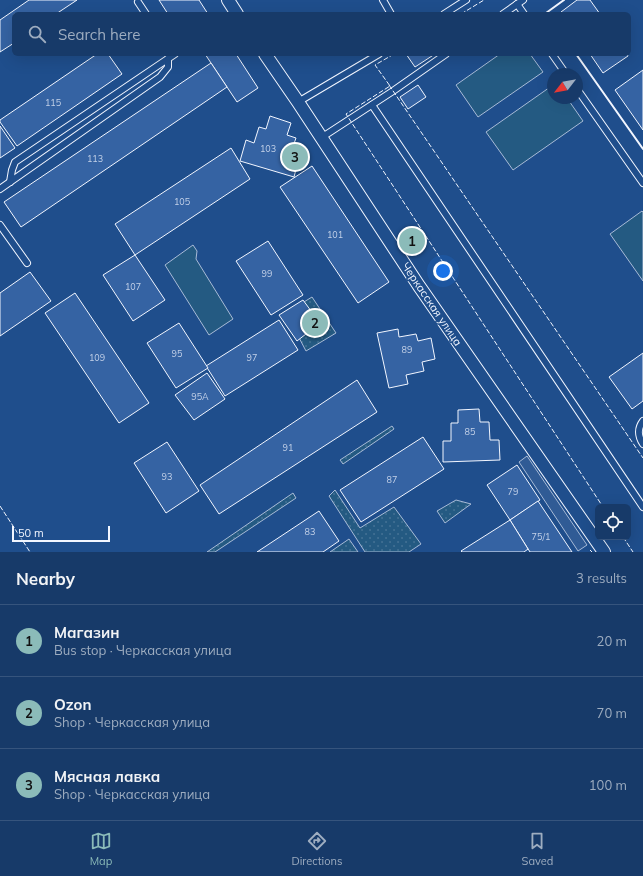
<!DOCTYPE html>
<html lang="en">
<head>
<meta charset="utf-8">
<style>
  body { margin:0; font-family:Mulish,sans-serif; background:#244571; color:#f1f3f6 }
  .controls { position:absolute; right:12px; bottom:12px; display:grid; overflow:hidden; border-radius:6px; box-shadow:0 4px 16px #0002 }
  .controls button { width:36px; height:36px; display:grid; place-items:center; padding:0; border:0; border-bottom:1px solid #36547d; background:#173a69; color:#f1f3f6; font:20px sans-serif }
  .compass { position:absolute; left:547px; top:68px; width:36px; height:36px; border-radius:50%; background:#173a69; box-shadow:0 4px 16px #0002; rotate:239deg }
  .scale { position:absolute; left:12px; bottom:10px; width:98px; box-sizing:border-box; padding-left:4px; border:2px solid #f2f6ff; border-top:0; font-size:11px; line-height:14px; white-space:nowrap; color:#f2f6ff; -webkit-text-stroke:3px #1f4e8c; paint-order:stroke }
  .you { position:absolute; left:443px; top:271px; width:14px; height:14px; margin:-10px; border:3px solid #fff; border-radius:50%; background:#1a73e8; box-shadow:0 0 0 6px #1a73e833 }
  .badge { display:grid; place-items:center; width:26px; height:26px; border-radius:50%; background:#8bbbb9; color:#111; font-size:13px; font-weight:700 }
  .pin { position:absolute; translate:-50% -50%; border:2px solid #fff; box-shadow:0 1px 4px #0006 }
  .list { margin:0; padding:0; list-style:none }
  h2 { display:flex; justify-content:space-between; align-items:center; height:52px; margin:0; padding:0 16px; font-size:17px }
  h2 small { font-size:13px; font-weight:400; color:#9eadc0 }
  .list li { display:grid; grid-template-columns:26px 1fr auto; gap:12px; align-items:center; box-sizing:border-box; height:72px; padding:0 16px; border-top:1px solid #36547d }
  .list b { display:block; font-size:15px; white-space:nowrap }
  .list p { margin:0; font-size:13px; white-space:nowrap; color:#9eadc0 }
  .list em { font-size:13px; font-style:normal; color:#9eadc0 }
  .icon { flex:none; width:22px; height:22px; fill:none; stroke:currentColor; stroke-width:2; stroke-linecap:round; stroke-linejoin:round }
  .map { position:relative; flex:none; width:643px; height:552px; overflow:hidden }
  .search { position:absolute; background:#173a69; box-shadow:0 4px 16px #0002; left:12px; right:12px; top:12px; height:44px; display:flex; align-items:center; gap:10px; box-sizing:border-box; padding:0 14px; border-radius:6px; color:#9eadc0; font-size:15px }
  .sheet { height:268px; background:#173a69 }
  nav { display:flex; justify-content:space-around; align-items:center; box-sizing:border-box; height:56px; border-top:1px solid #36547d; background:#173a69; font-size:11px; color:#9eadc0 }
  nav a { display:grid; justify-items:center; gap:2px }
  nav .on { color:#8bbbb9 }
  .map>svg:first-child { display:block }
</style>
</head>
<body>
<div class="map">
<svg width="643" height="552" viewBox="0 0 643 552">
  <defs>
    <pattern id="grass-dots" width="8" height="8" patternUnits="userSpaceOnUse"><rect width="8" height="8" fill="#245a82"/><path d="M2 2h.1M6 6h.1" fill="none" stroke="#447295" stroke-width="1.8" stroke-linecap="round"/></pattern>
  </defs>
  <rect width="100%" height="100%" fill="#1f4e8c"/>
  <!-- grass -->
  <g fill="url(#grass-dots)" stroke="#a8bbd7">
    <path d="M 312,297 L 336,333 L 306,351 L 286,313 Z"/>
    <path d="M 392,426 L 394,429 L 343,464 L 340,460 Z"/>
    <path d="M 335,490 L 360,528 L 394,507 L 421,544 L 409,552 L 365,552 L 329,496 Z"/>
    <path d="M 293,493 L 296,498 L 215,552 L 207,552 Z"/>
    <path d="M 456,500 L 471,504 L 445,523 L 437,511 Z"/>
    <path d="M 349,539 L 358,552 L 330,552 Z"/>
  </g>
  <!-- park -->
  <g fill="#245a82" stroke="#a8bbd7">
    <path d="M 500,54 L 530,54 L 543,72 L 478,117 L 456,85 Z"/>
    <path d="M 553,85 L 553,98 L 567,98 L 583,121 L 513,170 L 486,132 Z"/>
    <path d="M 642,211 L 643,212 L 643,281 L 610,234 Z"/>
    <path d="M 193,245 L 197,251 L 196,259 L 233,319 L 209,335 L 165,265 Z"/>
  </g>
  <!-- parking -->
  <path fill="#305b95" stroke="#a8bbd7" d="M 527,456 L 587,545 L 578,551 L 519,462 Z"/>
  <!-- building -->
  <g fill="#3563a3" stroke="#f2f6ff">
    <path d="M 29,0 L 77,0 L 56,14 L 14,14 L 14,43 L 0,52 L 0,20 Z"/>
    <path d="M 159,0 L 199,0 L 208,14 L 168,14 Z"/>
    <path d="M 577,0 L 590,0 L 600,14 L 562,14 L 561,12 Z"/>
    <path d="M 97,54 L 108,54 L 122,74 L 17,146 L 0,122 L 0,120 Z"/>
    <path d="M 205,54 L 236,54 L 258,88 L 237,102 Z"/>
    <path d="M 406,54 L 435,54 L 415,67 Z"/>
    <path d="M 590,54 L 627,54 L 628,56 L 603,73 Z"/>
    <path d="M 211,63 L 227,87 L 21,227 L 4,202 Z"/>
    <path d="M 643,70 L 643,130 L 615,90 Z"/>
    <path d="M 418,85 L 426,97 L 408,109 L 400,97 Z"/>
    <path d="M 270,116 L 291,123 L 287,135 L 296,138 L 290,155 L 299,158 L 294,177 L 240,161 L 246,140 L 254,143 L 259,127 L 266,129 Z"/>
    <path d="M 0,126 L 15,148 L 0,158 Z"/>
    <path d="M 231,148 L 250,179 L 135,255 L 115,224 Z"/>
    <path d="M 312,166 L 389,282 L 358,303 L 280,187 Z"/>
    <path d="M 268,241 L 303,295 L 271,315 L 236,261 Z"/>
    <path d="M 135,255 L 165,300 L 133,321 L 103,275 Z"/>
    <path d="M 30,272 L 51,301 L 0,336 L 0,293 Z"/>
    <path d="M 75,293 L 149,403 L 119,423 L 45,313 Z"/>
    <path d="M 303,300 L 320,323 L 297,341 L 279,315 Z"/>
    <path d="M 279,320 L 298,350 L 225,396 L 206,366 Z"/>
    <path d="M 179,323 L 208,368 L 176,388 L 147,343 Z"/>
    <path d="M 398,329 L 399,337 L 416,334 L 418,341 L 431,338 L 435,359 L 422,362 L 424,371 L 406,375 L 408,384 L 389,388 L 377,333 Z"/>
    <path d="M 643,353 L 643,401 L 632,409 L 609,377 Z"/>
    <path d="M 207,373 L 225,399 L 194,420 L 175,395 Z"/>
    <path d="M 357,380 L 377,412 L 219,514 L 200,485 Z"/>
    <path d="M 479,409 L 480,422 L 489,422 L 490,440 L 499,440 L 500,460 L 443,462 L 443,441 L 451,441 L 451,423 L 458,423 L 458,410 Z"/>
    <path d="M 423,437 L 444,469 L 361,522 L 340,490 Z"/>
    <path d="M 167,442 L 199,491 L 166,513 L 134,463 Z"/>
    <path d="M 517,465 L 540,500 L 510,520 L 487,485 Z"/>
    <path d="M 538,501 L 572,552 L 530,552 L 510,520 Z"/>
    <path d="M 319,511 L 339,541 L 323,552 L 257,552 Z"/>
    <path d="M 510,520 L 528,549 L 524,552 L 462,552 L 461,551 Z"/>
  </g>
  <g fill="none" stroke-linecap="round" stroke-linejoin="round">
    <!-- service casing -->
    <g stroke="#f2f6ff" stroke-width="8">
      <g id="service">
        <path d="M 383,0 L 391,14"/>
        <path d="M 138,2 L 146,14"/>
        <path d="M 517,4 L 524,14"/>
        <path d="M 444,14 L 466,0"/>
        <path d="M 503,14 L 523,0"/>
        <path d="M 552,54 L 566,74"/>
        <path d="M 577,89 L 643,183"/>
        <path d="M 298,102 L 379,54"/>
        <path d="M 372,105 L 643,507"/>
        <path d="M 327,134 L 393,91 L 446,54"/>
        <path d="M 10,182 L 12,170 L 15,162 L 175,54"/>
        <path d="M 0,189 L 160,77 L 168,67 L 168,59"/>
        <path d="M 0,225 L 27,263"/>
        <path d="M 643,421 C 637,429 638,436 643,444"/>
      </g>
    </g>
    <!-- minor casing -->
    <g stroke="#f2f6ff" stroke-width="14">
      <g id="minor">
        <path d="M 228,0 L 237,14"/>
        <path d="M 265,54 L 298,102 L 419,286 L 604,552"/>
      </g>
    </g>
    <!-- service -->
    <use href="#service" stroke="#1f4e8c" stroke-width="6"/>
    <!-- minor -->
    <use href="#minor" stroke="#1f4e8c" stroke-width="12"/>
    <!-- fence -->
    <g stroke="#f2f6ff" stroke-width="1" stroke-dasharray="5 2" stroke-linecap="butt">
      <path d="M 461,14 L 484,0"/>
      <path d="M 394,54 L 375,65 L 390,86 L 346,114 L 603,507"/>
      <path d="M 389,85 L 643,458"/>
      <path d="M 0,506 L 30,552"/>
      <path d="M 623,537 L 633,552"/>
      <path d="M 590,550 L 592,552"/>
    </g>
    <!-- wall -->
    <g stroke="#f2f6ff" stroke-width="2">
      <path d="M 547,14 L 546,13 L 564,0"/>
      <path d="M 576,54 L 643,149"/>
    </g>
  </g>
  <g text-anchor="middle" stroke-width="3" stroke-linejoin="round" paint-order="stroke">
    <!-- number labels -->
    <g font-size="9" fill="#c3d1e8">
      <text x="53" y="106">115</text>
      <text x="268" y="152">103</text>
      <text x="95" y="162">113</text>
      <text x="182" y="205">105</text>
      <text x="335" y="238">101</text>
      <text x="267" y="277">99</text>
      <text x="133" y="290">107</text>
      <text x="407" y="353">89</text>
      <text x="177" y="357">95</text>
      <text x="97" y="361">109</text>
      <text x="252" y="361">97</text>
      <text x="200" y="400">95А</text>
      <text x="470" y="435">85</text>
      <text x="288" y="451">91</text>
      <text x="167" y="480">93</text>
      <text x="392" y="483">87</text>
      <text x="513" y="495">79</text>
      <text x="310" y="535">83</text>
      <text x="541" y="540">75/1</text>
    </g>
    <!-- street labels -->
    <g font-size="11" fill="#f2f6ff" stroke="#1f4e8c">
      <text transform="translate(432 304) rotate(56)" y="4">Черкасская улица</text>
    </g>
  </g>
</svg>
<div class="controls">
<button><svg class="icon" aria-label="locate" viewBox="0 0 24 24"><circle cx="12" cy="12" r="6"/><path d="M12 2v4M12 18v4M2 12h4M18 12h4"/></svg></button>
</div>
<svg class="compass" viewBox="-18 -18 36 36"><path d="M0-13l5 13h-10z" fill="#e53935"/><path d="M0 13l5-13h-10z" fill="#9eadc0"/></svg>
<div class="scale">50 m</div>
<div class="you"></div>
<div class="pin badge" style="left:412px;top:241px">1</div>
<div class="pin badge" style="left:315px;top:323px">2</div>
<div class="pin badge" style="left:295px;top:157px">3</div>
<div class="search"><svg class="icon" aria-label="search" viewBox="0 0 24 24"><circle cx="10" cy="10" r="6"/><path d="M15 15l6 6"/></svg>Search here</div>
</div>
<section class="sheet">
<h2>Nearby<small>3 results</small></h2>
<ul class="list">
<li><span class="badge">1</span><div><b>Магазин</b><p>Bus stop · Черкасская улица</p></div><em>20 m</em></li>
<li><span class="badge">2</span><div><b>Ozon</b><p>Shop · Черкасская улица</p></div><em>70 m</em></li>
<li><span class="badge">3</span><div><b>Мясная лавка</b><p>Shop · Черкасская улица</p></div><em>100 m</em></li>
</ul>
</section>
<nav>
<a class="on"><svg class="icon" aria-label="map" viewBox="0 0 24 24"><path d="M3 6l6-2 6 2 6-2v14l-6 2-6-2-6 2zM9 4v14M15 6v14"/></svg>Map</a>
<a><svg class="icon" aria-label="directions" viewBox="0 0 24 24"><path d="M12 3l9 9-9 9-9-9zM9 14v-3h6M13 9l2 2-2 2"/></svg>Directions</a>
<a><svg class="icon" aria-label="saved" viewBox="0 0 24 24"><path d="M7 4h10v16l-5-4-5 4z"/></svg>Saved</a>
</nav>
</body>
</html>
